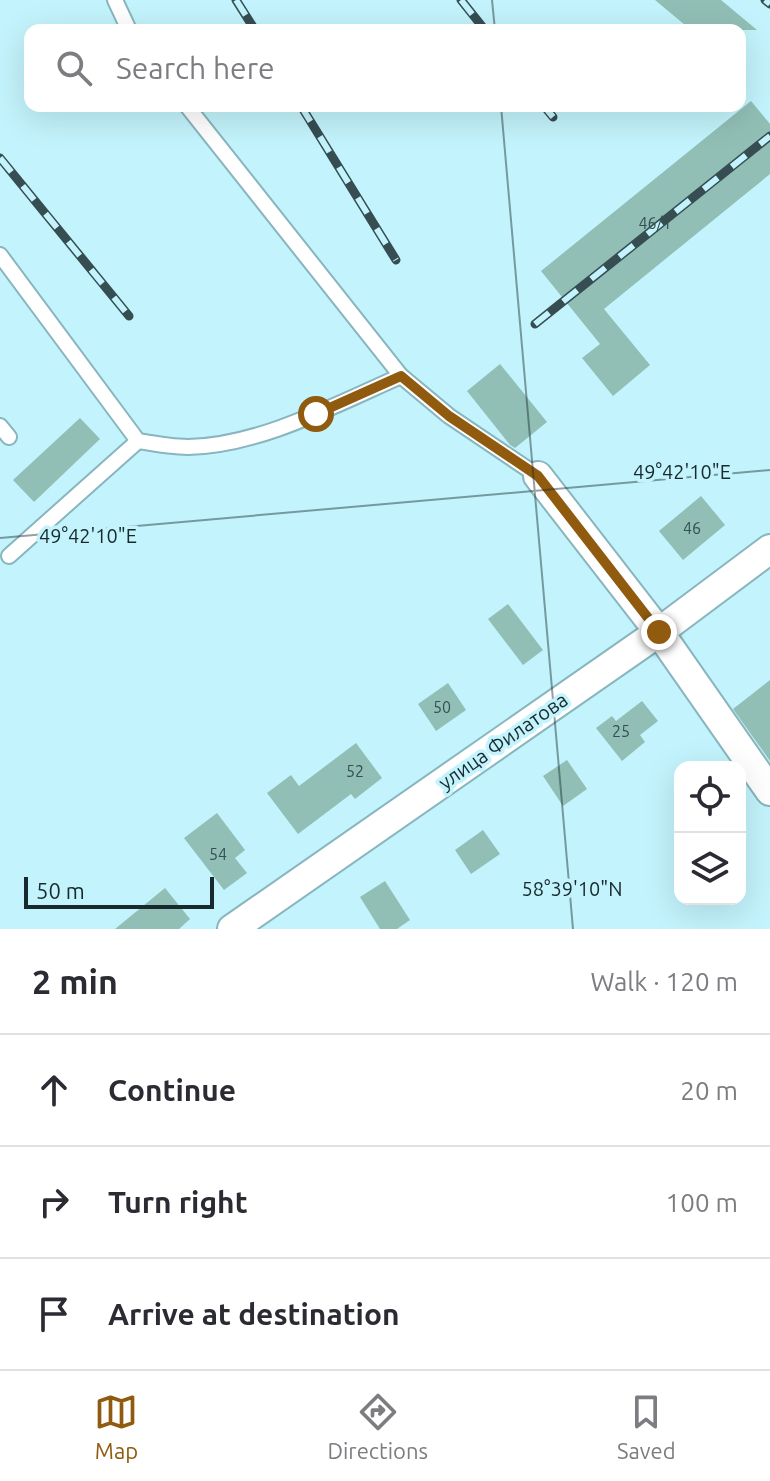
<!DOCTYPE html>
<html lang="en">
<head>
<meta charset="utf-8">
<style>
  body { margin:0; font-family:Ubuntu,sans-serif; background:#f2f2f3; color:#2b2b33 }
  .controls { position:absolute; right:24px; bottom:24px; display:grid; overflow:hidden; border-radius:16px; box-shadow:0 8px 32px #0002 }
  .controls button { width:72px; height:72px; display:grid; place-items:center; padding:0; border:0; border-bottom:2px solid #e1e1e2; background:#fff; color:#2b2b33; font:40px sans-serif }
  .scale { position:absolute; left:24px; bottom:20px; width:190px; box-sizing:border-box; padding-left:8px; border:4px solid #182a2e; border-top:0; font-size:22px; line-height:28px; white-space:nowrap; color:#182a2e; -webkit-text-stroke:6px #c3f3fc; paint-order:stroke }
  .stop { position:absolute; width:24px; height:24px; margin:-18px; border:6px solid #905b0e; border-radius:50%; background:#fff }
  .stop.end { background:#905b0e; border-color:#fff; box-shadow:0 2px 8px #0008 }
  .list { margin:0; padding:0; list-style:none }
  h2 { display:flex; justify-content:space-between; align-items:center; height:104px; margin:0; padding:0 32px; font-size:34px }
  h2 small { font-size:26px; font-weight:400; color:#7c7c81 }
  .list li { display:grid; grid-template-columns:52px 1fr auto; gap:24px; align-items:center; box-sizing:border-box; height:112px; padding:0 32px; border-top:2px solid #e1e1e2 }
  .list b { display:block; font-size:30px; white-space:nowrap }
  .list em { font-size:26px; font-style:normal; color:#7c7c81 }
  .icon { flex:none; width:44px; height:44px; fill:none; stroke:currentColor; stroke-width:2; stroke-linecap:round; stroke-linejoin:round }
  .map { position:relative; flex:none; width:770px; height:929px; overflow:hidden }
  .search { position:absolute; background:#fff; box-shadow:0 8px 32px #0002; left:24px; right:24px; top:24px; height:88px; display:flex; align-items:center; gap:20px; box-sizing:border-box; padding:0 28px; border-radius:16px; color:#7c7c81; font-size:30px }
  .sheet { height:440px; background:#fff }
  nav { display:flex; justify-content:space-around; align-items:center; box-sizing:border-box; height:112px; border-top:2px solid #e1e1e2; background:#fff; font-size:22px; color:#7c7c81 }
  nav a { display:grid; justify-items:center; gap:4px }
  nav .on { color:#905b0e }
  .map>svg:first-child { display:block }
</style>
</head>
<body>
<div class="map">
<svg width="770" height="929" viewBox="0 0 770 929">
  <rect width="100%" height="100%" fill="#c3f3fc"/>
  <!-- building -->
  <g fill="#91bfb6">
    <path d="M 655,0 L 721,0 L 757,30 L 691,30 Z"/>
    <path d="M 751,101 L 770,124 L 770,174 L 604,309 L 650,365 L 613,396 L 582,358 L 600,344 L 541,271 Z"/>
    <path d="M 500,364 L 547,422 L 515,448 L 510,445 L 467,391 Z"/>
    <path d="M 80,418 L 100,439 L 34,502 L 13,480 Z"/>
    <path d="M 701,496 L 725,525 L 683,560 L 659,531 Z"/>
    <path d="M 508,604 L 543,650 L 523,665 L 488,619 Z"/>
    <path d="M 770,680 L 770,761 L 733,709 Z"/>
    <path d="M 448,683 L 466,710 L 436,731 L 418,704 Z"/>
    <path d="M 642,701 L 658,721 L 640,735 L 645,742 L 622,761 L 596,728 L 612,716 L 616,721 Z"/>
    <path d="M 356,743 L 382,778 L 355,799 L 351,794 L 298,834 L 267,793 L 291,775 L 299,786 Z"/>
    <path d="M 567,760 L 587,789 L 563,806 L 543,776 Z"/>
    <path d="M 217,813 L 245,850 L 235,858 L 247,873 L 224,890 L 184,838 Z"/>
    <path d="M 483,830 L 500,854 L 471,874 L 455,850 Z"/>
    <path d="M 385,881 L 410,920 L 397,929 L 380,929 L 360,897 Z"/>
    <path d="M 165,888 L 190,919 L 179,929 L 115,929 Z"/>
  </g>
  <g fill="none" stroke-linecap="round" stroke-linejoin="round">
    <!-- lane casing -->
    <g stroke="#88b5be" stroke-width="18">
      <g id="lane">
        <path d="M 115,0 L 129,30"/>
        <path d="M 187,106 L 401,376 L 449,416 L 538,476"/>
        <path d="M 0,255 L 138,441 C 155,444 171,447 188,447 C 259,446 337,404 401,376"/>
        <path d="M 0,426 L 9,437"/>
        <path d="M 9,556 L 138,441"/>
      </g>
    </g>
    <!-- street casing -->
    <g stroke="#88b5be" stroke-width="32">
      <g id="street">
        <path d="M 538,476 L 659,632 L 770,791"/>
        <path d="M 232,929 L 659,632 L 770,549"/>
      </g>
    </g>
    <!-- lane -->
    <use href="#lane" stroke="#fff" stroke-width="14"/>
    <!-- street -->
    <use href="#street" stroke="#fff" stroke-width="28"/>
    <!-- rail casing -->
    <g stroke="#364d52" stroke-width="9">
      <g id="rail">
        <path d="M 236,0 L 255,30"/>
        <path d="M 461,0 L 485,30"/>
        <path d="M 765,0 L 770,4"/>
        <path d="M 301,106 L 396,260"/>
        <path d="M 544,106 L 553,117"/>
        <path d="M 0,158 L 129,316"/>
        <path d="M 535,324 L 770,136"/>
      </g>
    </g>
    <!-- rail -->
    <use href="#rail" stroke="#c3f3fc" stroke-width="6" stroke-dasharray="18" stroke-linecap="butt"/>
  </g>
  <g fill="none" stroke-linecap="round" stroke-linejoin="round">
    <!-- route -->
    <path stroke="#905b0e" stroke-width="10" d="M 316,414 L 401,376 L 449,416 L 538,476 L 659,632"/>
  </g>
  <!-- ticks -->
  <path fill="none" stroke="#182a2e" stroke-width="2" stroke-opacity="0.45" d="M 492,0 L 495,30M 501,106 L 573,929M 0,538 L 770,470"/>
  <g text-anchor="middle" stroke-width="7" stroke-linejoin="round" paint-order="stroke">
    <!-- number labels -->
    <g font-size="16" fill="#364f50">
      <text x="655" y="229">46/1</text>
      <text x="692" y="534">46</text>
      <text x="442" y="713">50</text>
      <text x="621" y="737">25</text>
      <text x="355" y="777">52</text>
      <text x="218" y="860">54</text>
    </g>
    <!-- street labels -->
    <g font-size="20" fill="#182a2e" stroke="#c3f3fc">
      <text transform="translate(503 741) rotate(-35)" y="7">улица Филатова</text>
    </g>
  </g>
  <g font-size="20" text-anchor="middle" fill="#182a2e" stroke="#c3f3fc" stroke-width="7" stroke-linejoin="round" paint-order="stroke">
    <text x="682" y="479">49°42'10"E</text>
    <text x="88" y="543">49°42'10"E</text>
    <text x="572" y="896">58°39'10"N</text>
  </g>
</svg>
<div class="controls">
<button><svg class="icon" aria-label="locate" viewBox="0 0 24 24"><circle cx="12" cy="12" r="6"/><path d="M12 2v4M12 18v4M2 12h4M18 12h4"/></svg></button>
<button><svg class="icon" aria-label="layers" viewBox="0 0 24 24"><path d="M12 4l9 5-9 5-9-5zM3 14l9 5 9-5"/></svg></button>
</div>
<div class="scale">50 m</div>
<div class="stop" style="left:316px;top:414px"></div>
<div class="stop end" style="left:659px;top:632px"></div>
<div class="search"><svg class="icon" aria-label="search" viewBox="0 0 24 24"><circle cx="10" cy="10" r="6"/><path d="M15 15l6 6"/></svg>Search here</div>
</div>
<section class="sheet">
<h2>2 min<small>Walk · 120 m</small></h2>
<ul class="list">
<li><svg class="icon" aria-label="ahead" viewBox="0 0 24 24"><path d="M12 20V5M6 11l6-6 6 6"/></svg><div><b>Continue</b></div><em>20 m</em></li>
<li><svg class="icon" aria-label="right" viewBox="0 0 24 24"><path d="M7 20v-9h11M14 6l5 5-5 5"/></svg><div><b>Turn right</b></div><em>100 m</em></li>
<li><svg class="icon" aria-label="arrive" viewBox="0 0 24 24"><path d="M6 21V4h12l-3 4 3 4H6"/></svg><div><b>Arrive at destination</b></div></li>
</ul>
</section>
<nav>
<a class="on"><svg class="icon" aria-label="map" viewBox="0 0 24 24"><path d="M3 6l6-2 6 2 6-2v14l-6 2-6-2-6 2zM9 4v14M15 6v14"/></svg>Map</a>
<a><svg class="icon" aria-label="directions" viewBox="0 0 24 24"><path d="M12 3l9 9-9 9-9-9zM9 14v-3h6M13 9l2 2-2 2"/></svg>Directions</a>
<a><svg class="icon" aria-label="saved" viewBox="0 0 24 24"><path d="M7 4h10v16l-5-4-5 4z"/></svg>Saved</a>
</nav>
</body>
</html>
